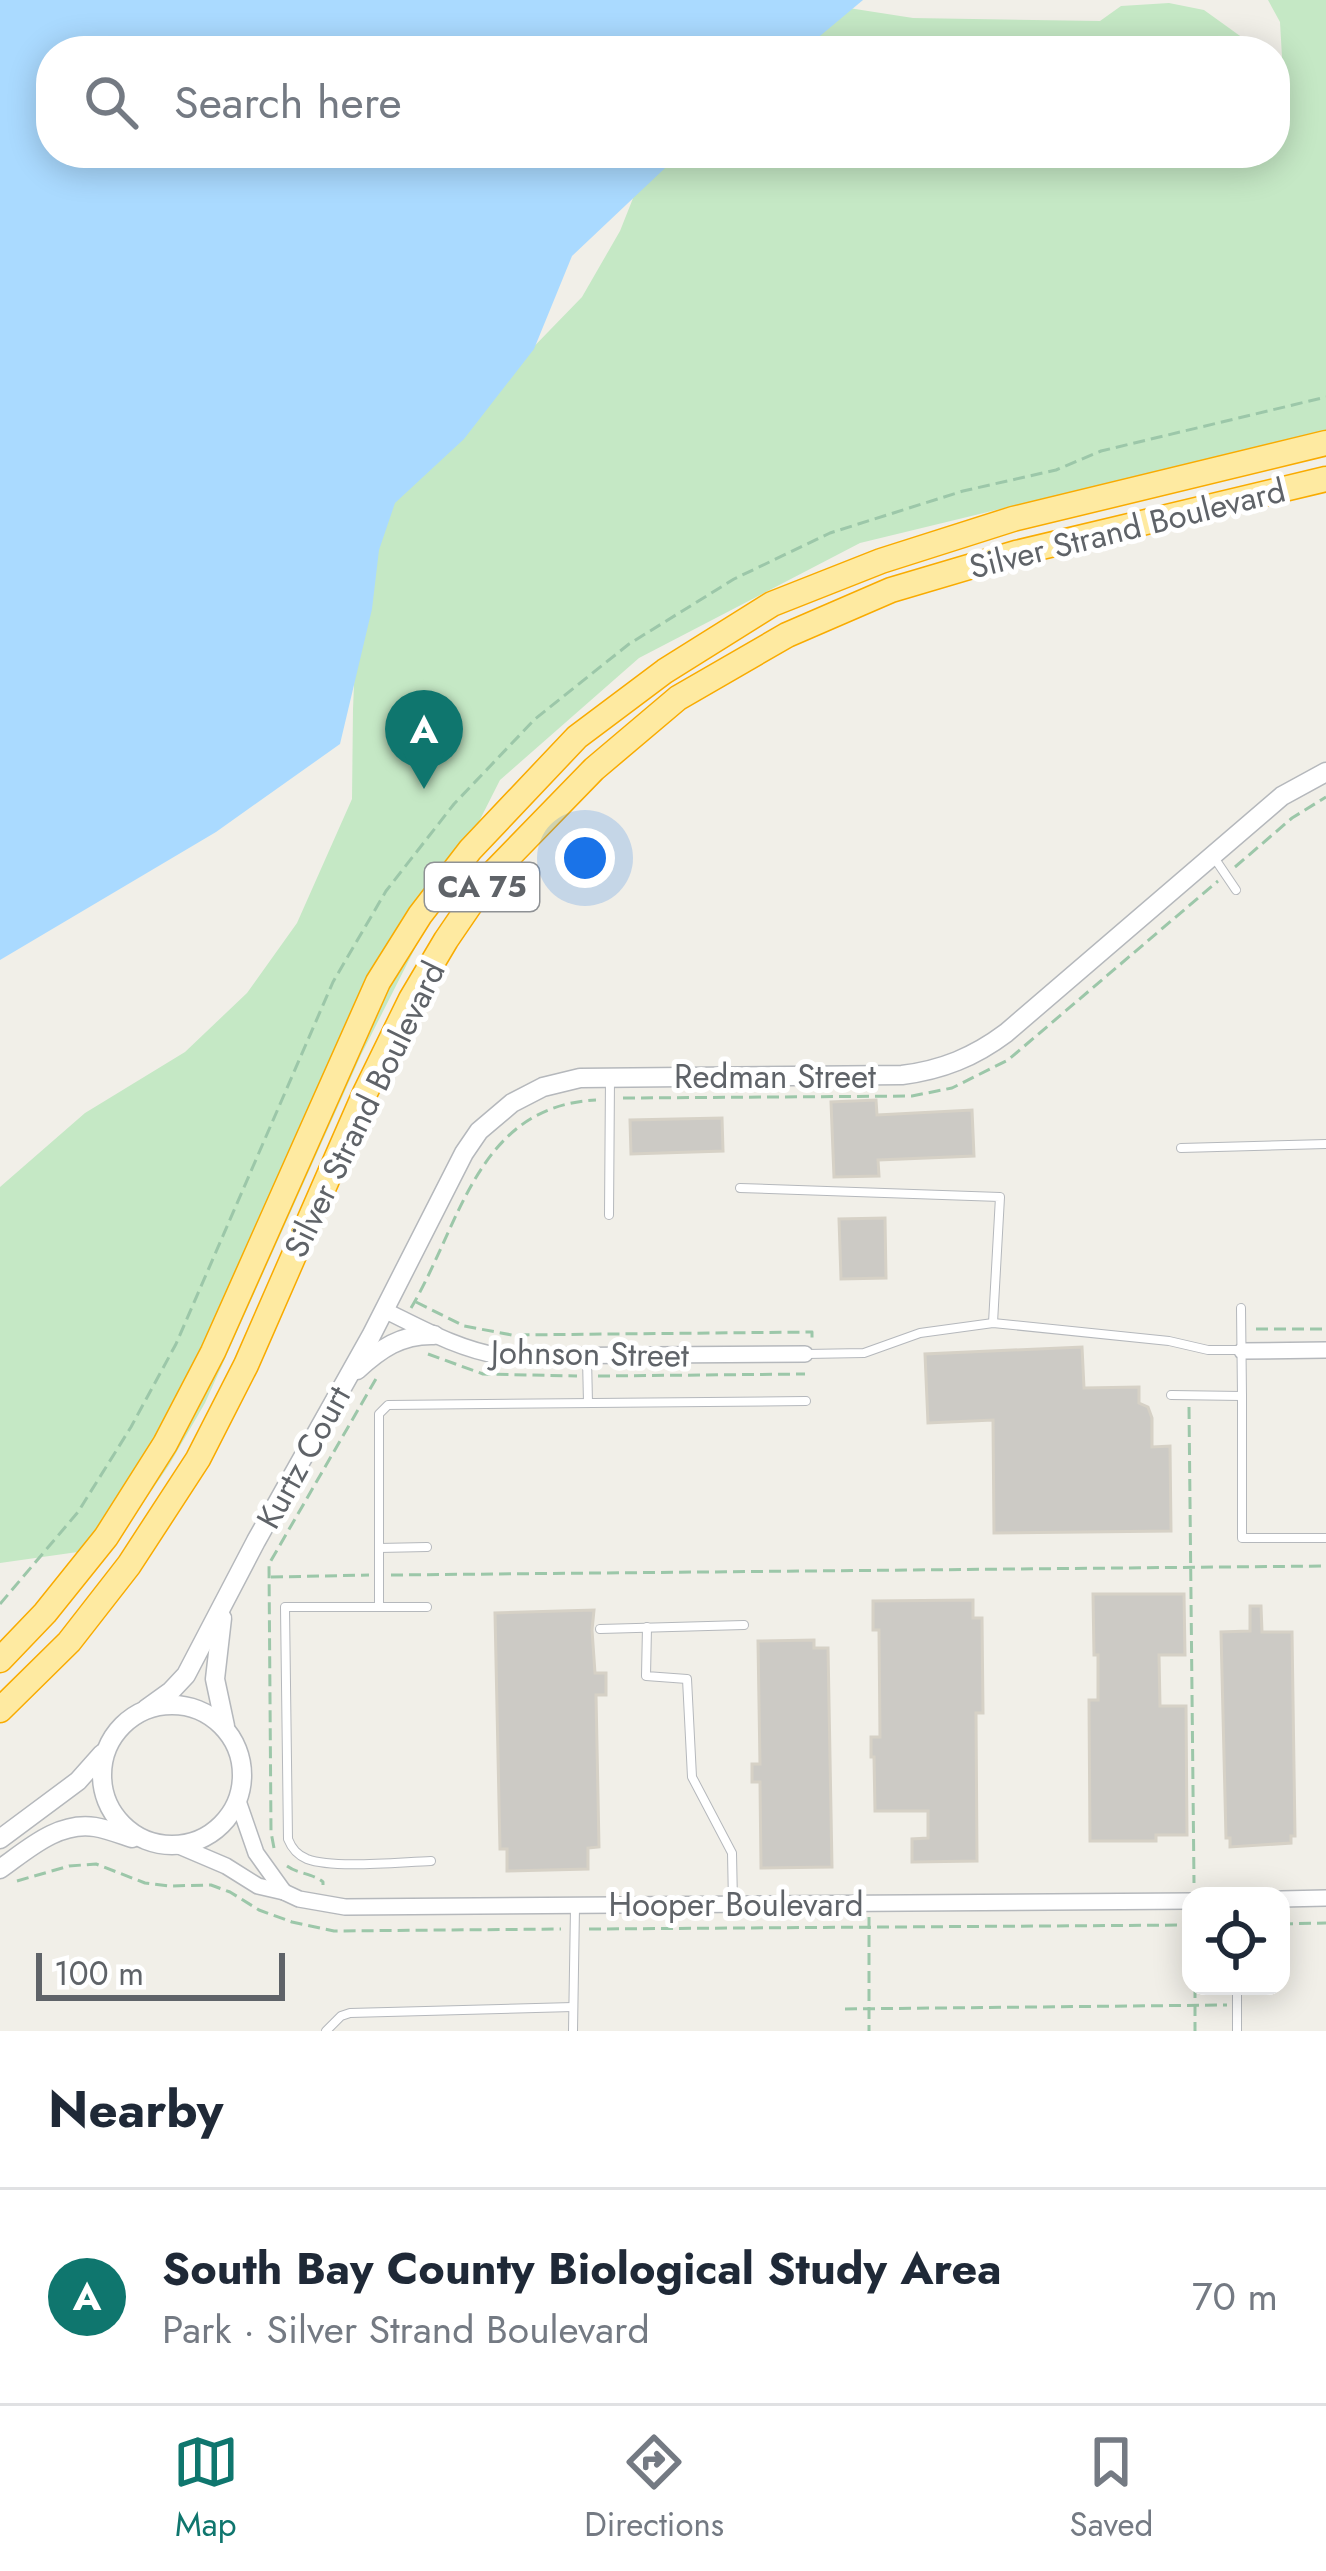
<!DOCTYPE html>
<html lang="en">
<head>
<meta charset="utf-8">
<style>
  body { margin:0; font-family:Jost,sans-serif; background:#f2f2f3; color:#1f2937 }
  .controls { position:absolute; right:36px; bottom:36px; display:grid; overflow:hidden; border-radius:24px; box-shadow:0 6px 30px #0003 }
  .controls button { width:108px; height:108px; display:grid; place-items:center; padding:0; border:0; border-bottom:3px solid #e0e1e3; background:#fff; color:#1f2937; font:60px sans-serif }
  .scale { position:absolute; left:36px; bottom:30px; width:249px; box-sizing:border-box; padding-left:12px; border:6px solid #5f6368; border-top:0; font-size:33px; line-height:42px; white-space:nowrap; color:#5f6368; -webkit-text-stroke:9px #fff; paint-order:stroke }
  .you { position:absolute; left:585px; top:858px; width:42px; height:42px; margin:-30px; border:9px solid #fff; border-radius:50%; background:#1a73e8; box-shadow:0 0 0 18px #1a73e833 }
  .badge { display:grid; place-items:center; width:78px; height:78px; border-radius:50%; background:#0f766e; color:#fff; font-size:39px; font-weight:700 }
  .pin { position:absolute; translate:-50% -99px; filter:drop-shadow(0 3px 6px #0008) }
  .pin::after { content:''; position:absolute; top:63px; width:42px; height:36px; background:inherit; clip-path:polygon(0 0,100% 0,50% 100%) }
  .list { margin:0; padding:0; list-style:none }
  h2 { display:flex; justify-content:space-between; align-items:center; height:156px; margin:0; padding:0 48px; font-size:51px }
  h2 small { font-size:39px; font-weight:400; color:#747a83 }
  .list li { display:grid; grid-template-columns:78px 1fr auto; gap:36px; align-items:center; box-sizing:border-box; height:216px; padding:0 48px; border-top:3px solid #e0e1e3 }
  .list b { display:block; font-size:45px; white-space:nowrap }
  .list p { margin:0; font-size:39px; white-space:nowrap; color:#747a83 }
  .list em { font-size:39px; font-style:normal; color:#747a83 }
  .icon { flex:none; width:66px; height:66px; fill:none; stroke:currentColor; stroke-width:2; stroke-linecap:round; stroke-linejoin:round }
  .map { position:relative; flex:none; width:1326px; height:2031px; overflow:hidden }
  .search { position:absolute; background:#fff; box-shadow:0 6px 30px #0003; left:36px; right:36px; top:36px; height:132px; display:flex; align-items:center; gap:30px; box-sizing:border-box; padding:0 42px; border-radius:48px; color:#747a83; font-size:45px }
  .sheet { height:372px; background:#fff }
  nav { display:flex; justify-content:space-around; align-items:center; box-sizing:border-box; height:168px; border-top:3px solid #e0e1e3; background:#fff; font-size:33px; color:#747a83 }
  nav a { display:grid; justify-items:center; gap:6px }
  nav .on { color:#0f766e }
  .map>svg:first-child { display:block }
</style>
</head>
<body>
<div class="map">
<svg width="1326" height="2031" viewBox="0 0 1326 2031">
  <rect width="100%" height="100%" fill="#f1efe8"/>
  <!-- green -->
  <g fill="#c5e8c5">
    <path d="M 1268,0 L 1326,0 L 1326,430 L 860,543 L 639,658 L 500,780 L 361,1055 L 205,1403 L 169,1465 L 113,1547 L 0,1563 L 0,1187 L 85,1113 L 185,1052 L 247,993 L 297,923 L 352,799 L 353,709 L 358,590 L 381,504 L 582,297 L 620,231 L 645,168 L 659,153 L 1275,153 L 1275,56 L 1282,57 L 1280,22 Z"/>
    <path d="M 1169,3 L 1204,10 L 1261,51 L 757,51 L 823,4 L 913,18 L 1100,21 L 1121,6 Z"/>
  </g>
  <!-- water -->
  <path fill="#aadaff" d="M 0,0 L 863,0 L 802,51 L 51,51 L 51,153 L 681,153 L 572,256 L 534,349 L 464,439 L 395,503 L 379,550 L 372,609 L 340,744 L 216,832 L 0,960 Z"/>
  <!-- building -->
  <g fill="#cccac5" stroke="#d6d1c6" stroke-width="3">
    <path d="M 876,1100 L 877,1115 L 972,1110 L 974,1156 L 878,1160 L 879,1176 L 834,1177 L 831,1102 Z"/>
    <path d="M 722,1118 L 723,1151 L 631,1154 L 630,1120 Z"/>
    <path d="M 885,1218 L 886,1278 L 841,1279 L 839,1219 Z"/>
    <path d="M 1082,1347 L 1084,1388 L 1139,1387 L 1139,1403 L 1148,1407 L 1152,1418 L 1152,1447 L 1170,1446 L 1171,1531 L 994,1533 L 993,1420 L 928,1423 L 925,1354 Z"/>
    <path d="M 1093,1594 L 1184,1594 L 1185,1655 L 1159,1655 L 1160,1706 L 1186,1706 L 1187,1835 L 1156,1835 L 1156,1841 L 1090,1841 L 1089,1700 L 1098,1700 L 1098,1655 L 1094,1655 Z"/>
    <path d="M 973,1600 L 973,1618 L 982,1618 L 983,1713 L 976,1713 L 977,1861 L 912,1862 L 912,1839 L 928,1838 L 928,1811 L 875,1811 L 874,1757 L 871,1757 L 871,1737 L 880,1737 L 879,1630 L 873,1630 L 873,1601 Z"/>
    <path d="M 1250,1606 L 1261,1606 L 1262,1632 L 1292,1632 L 1295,1836 L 1291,1836 L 1291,1843 L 1230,1847 L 1230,1838 L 1226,1838 L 1221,1632 L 1250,1631 Z"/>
    <path d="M 594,1610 L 592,1630 L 595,1673 L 606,1673 L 606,1695 L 596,1695 L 599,1847 L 588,1848 L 588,1869 L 507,1871 L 507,1849 L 500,1849 L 495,1613 Z"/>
    <path d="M 814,1640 L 814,1648 L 828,1648 L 832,1867 L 761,1868 L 760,1782 L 752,1782 L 752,1764 L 760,1764 L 758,1641 Z"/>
  </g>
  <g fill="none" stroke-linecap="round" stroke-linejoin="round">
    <!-- service casing -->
    <g stroke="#b5b8bc" stroke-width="10">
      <g id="service">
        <path d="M 1213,856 L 1236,890"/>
        <path d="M 1181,1148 L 1326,1144"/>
        <path d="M 740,1188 L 1000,1197 L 993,1323"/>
        <path d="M 609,1215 L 610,1078"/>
        <path d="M 806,1354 L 864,1353 L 920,1333 L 993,1323 L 1169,1341 L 1208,1350 L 1241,1350"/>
        <path d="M 587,1358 L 588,1403"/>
        <path d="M 1171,1395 L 1242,1396 L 1241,1308"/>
        <path d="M 1242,1396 L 1242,1538 L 1326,1538"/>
        <path d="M 379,1548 L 427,1547"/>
        <path d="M 379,1607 L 379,1414 L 388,1405 L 806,1401"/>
        <path d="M 427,1607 L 285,1607 L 288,1839 C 292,1849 297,1855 307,1859 C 334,1869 400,1862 431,1861"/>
        <path d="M 647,1627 L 646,1676 L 687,1679 L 692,1777 L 732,1853 L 733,1903"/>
        <path d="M 600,1629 L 744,1625"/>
        <path d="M 1237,1986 L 1237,2031"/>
        <path d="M 326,2031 L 341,2016 L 350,2013 L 573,2007"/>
        <path d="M 573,2031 L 575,1907"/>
      </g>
    </g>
    <!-- minor casing -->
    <g stroke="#b5b8bc" stroke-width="18">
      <g id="minor">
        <path d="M 384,1310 C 423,1329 458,1349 500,1356 L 805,1354"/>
        <path d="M 1242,1351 L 1326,1350"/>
        <path d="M 238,1801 L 256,1853 L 284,1892"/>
        <path d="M 179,1846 L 226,1866 L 258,1886 L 284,1892 L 299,1899 L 345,1907 L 1191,1901"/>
        <path d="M 1281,1899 L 1326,1898"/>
      </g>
    </g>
    <!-- tertiary casing -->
    <g stroke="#b5b8bc" stroke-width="21">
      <g id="tertiary">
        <path d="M 357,1370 C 380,1349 401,1334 434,1335"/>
        <path d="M 222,1618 L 215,1679 L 225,1726"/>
        <circle cx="172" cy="1775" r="70"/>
        <path d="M 146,1709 L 171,1691 L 186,1675 L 256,1541 L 371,1336 L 464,1153 L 479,1131 L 512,1103 L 543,1087 L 580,1078 L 902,1075 C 942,1070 974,1057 1006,1033 L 1282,796 L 1326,772"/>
        <path d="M 0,1839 L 78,1781 L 102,1754"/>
        <path d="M 0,1869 C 27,1850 58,1821 95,1827 C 107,1829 120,1834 132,1838"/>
      </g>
    </g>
    <!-- trunk casing -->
    <g stroke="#f9ab00" stroke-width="27">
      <g id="trunk">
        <path d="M 0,1660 L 45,1613 L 106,1537 L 165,1444 L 213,1352 L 378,982 L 420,915 L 470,850 L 577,737 L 665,671 L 772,604 L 881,561 L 1013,519 L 1326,443"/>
        <path d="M 0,1710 L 69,1642 L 129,1565 L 198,1459 L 246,1365 L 365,1093 L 411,999 L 446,940 L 489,877 L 594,769 L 678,698 L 787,635 L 891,590 L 1016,553 L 1326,479"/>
      </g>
    </g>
    <!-- path -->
    <g stroke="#9cc7a9" stroke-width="3" stroke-dasharray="12 6" stroke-linecap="butt">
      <path d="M 1235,867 L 1292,818 L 1326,797"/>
      <path d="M 623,1098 L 912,1096 L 952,1088 L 1008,1060 L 1218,881"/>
      <path d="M 416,1302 L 464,1326 L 512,1335 L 812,1332 L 812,1340"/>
      <path d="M 411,1308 C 461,1224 477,1106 596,1100"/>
      <path d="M 1256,1329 L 1326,1329"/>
      <path d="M 428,1354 L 483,1374 L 577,1376"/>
      <path d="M 598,1376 L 805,1374"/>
      <path d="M 1189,1407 L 1194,1883"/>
      <path d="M 391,1575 L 1326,1566"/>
      <path d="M 271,1577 L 369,1575"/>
      <path d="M 0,1604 L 78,1512 L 131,1427 L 176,1344 L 333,982 L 386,891 L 454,804 L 535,719 L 629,644 L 734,579 L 830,533 L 963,491 L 1056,470 L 1101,451 L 1326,397"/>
      <path d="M 274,1848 L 271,1832 L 269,1564 L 377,1377"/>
      <path d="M 287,1866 C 298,1874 312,1873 323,1882 L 323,1885"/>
      <path d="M 17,1881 L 69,1866 L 96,1864 L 145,1883 L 169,1886 L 211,1885 L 230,1892 L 259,1910 L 292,1922 L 334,1931 L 561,1929"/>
      <path d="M 869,1917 L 869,2031"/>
      <path d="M 1281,1924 L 1326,1923"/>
      <path d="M 589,1929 L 1191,1925"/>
      <path d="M 1195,1986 L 1195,2031"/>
      <path d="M 845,2009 L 1227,2005"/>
    </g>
    <!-- service -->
    <use href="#service" stroke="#fff" stroke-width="8"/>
    <!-- minor -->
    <use href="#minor" stroke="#fff" stroke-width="15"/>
    <!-- tertiary -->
    <use href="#tertiary" stroke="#fff" stroke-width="18"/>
    <!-- trunk -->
    <use href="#trunk" stroke="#feeaa1" stroke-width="24"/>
  </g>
  <g text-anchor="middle" stroke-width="10" stroke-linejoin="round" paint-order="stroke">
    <!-- shield labels -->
    <rect fill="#fff" stroke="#8f9295" stroke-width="3" x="425" y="863" width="114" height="48" rx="9"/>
    <g font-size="30" font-weight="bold" fill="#5f6368">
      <text x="482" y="897">CA 75</text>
    </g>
    <!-- street labels -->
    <g font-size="33" fill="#5f6368" stroke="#fff">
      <text transform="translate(1127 528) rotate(-14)" y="12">Silver Strand Boulevard</text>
      <text x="775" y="1088">Redman Street</text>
      <text transform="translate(364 1109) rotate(-64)" y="12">Silver Strand Boulevard</text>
      <text transform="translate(590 1353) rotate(1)" y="12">Johnson Street</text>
      <text transform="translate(303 1457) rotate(-61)" y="12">Kurtz Court</text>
      <text x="736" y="1916">Hooper Boulevard</text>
    </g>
  </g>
</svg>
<div class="controls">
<button><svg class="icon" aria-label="locate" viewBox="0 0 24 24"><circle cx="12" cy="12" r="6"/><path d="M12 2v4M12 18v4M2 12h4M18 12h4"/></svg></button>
</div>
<div class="scale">100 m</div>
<div class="you"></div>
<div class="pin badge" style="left:424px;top:789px">A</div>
<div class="search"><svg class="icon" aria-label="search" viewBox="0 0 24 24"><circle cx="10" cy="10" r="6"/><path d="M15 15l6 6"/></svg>Search here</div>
</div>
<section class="sheet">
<h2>Nearby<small></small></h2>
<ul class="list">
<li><span class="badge">A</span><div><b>South Bay County Biological Study Area</b><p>Park · Silver Strand Boulevard</p></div><em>70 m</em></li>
</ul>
</section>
<nav>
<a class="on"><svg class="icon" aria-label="map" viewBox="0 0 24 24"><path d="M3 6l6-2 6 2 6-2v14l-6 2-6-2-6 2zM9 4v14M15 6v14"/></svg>Map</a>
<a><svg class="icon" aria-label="directions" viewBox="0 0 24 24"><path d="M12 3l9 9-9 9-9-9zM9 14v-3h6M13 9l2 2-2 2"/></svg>Directions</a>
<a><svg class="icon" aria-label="saved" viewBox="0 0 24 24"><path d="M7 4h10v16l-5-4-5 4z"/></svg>Saved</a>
</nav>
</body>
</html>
